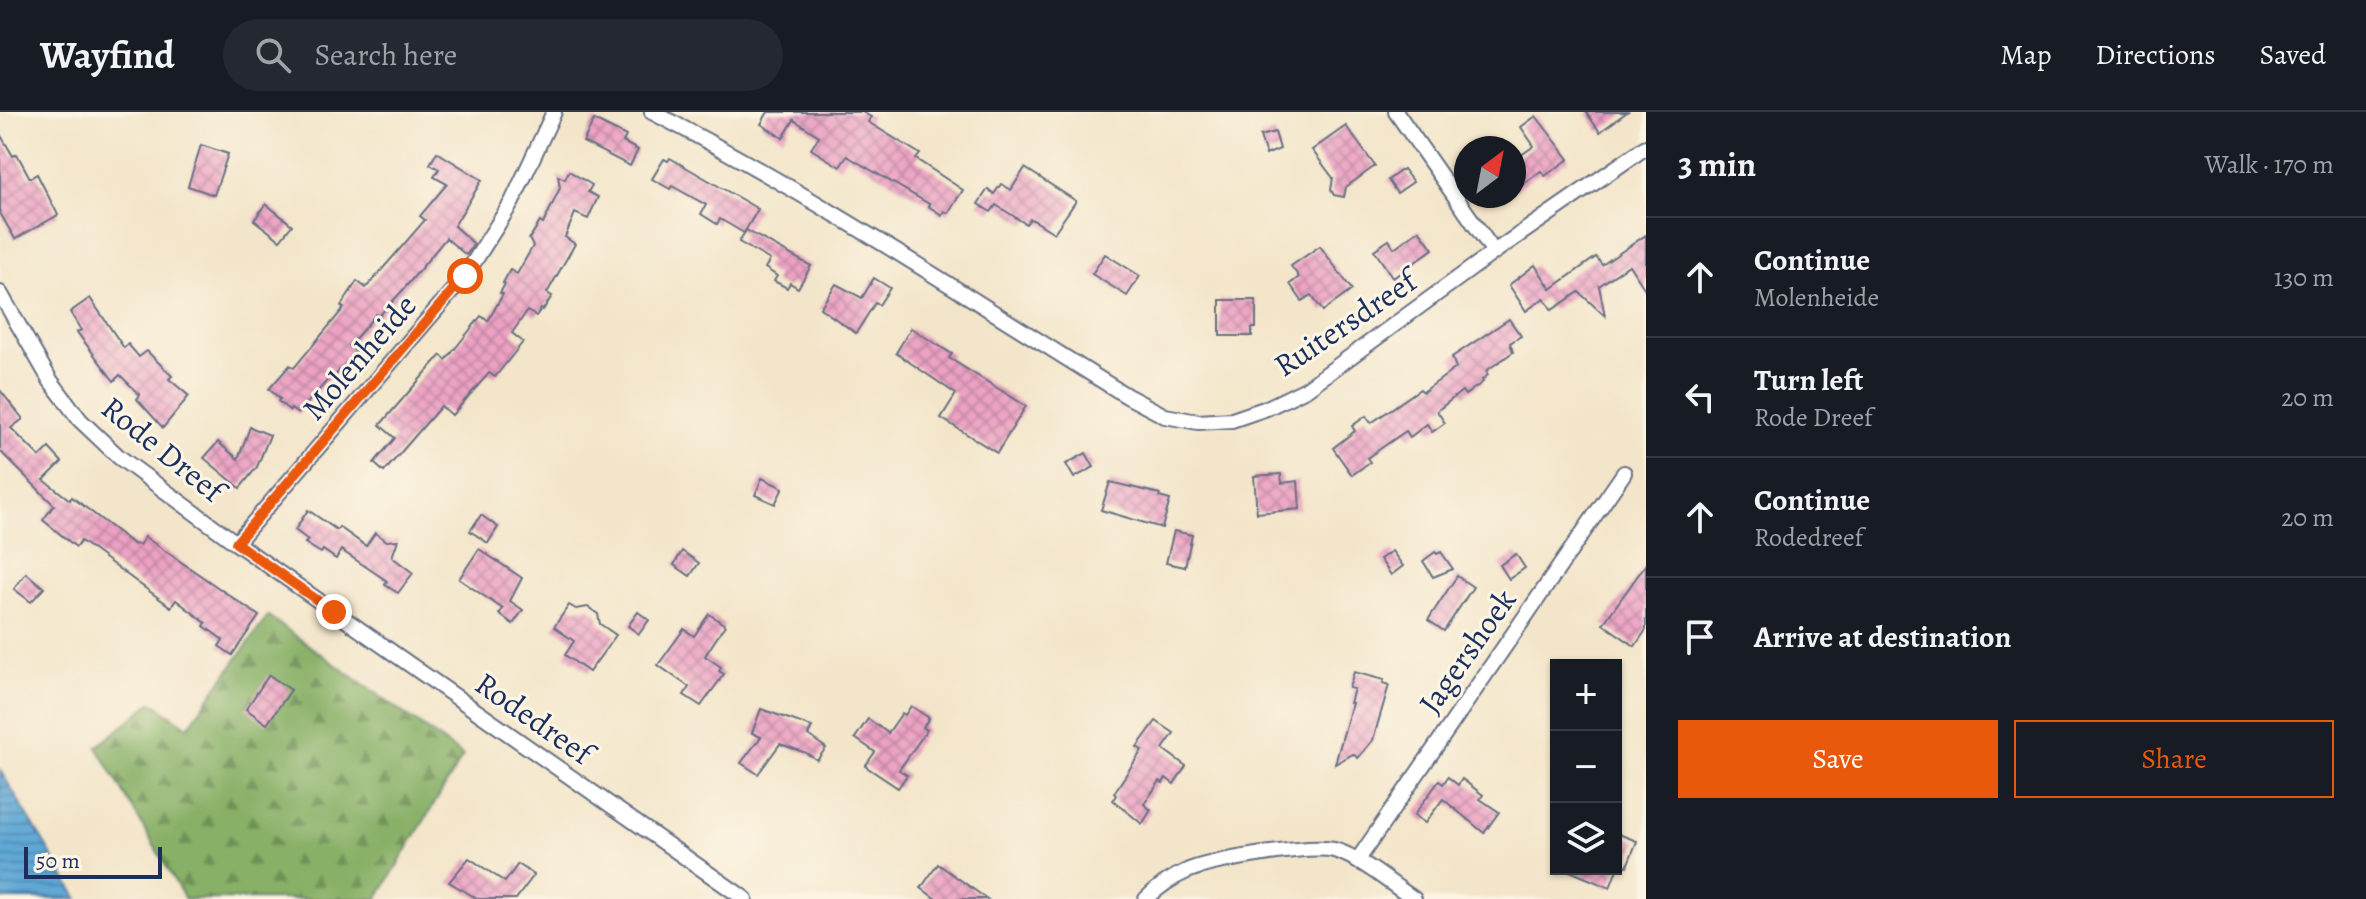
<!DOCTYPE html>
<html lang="en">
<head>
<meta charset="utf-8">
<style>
  body { margin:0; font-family:Alegreya,serif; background:#242831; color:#f1f3f6 }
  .controls { position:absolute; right:24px; bottom:24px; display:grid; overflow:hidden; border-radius:0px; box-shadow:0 2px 6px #0004 }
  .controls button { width:72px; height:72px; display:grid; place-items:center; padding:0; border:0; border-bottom:2px solid #363941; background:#171b24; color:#f1f3f6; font:40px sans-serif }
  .compass { position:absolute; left:1454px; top:24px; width:72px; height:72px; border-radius:50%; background:#171b24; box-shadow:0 2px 6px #0004; rotate:32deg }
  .scale { position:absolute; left:24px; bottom:20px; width:138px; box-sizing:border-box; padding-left:8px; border:4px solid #1b2f5e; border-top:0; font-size:22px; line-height:28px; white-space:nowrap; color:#1b2f5e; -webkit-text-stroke:6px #fcf5e5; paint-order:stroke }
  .stop { position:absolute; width:24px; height:24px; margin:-18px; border:6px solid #ea580c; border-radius:50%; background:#fff }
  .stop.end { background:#ea580c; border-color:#fff; box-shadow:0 2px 8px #0008 }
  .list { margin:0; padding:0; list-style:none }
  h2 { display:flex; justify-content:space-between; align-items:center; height:104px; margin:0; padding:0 32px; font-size:34px }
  h2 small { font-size:26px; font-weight:400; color:#9ea1a6 }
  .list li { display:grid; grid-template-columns:52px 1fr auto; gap:24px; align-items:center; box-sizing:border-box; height:120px; padding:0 32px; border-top:2px solid #363941 }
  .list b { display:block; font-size:30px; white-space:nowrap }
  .list p { margin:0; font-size:26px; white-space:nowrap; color:#9ea1a6 }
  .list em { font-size:26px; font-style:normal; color:#9ea1a6 }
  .actions { display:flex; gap:16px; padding:24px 32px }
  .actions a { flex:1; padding:18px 0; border:2px solid #ea580c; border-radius:0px; text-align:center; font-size:28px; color:#ea580c }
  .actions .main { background:#ea580c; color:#fff }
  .icon { flex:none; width:44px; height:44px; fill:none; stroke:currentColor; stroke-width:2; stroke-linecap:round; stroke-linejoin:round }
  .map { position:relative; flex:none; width:1646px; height:787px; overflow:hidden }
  header { display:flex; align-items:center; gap:48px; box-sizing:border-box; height:112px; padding:0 40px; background:#171b24; border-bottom:2px solid #363941 }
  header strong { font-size:38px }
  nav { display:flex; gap:44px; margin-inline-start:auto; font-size:28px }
  .search { width:560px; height:72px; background:#242831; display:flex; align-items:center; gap:20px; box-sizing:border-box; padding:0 28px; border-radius:44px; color:#9ea1a6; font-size:30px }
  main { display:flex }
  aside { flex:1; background:#171b24 }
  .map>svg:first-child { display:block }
</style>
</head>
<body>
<header>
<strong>Wayfind</strong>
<div class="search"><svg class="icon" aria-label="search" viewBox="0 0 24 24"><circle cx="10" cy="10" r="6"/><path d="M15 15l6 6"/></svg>Search here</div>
<nav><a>Map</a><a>Directions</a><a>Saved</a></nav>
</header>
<main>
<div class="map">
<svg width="1646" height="787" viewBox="0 0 1646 787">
  <defs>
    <pattern id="forest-firs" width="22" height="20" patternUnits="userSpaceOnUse" patternTransform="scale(2)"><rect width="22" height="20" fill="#88b066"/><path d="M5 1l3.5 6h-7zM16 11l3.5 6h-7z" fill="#6e9057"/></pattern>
    <pattern id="water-rules" width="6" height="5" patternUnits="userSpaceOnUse" patternTransform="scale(2)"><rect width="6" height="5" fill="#5ea7d5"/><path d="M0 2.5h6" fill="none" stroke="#4d88b0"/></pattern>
    <pattern id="building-cross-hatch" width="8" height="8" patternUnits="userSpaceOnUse" patternTransform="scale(2)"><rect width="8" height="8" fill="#eda2c3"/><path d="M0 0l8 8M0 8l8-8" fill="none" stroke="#bf84a2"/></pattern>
  </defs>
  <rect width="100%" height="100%" fill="#fcf5e5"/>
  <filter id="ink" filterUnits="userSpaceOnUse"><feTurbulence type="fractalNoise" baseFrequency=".0125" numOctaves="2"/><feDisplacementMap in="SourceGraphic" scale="16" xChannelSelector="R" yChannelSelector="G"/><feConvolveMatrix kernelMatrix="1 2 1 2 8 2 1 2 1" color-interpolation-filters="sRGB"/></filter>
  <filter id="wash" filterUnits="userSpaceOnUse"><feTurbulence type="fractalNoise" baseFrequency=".006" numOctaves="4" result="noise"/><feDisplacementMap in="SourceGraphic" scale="32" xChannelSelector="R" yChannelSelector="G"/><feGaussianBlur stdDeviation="1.8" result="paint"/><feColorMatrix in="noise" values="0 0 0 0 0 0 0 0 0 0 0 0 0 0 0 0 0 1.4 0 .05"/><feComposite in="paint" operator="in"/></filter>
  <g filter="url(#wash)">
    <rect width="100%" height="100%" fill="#f3e5c9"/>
    <!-- forest -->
    <path fill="url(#forest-firs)" stroke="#527062" stroke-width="2" d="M 268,504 L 463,644 L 377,787 L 185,787 L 97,635 L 152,590 L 188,615 Z"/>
    <!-- water -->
    <path fill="url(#water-rules)" stroke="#3c6b9a" stroke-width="2" d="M 0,658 L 78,787 L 0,787 Z"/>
    <g id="blocks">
      <!-- building -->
      <g fill="url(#building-cross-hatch)">
        <path d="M 768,0 L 862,0 L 871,5 L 868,10 L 920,42 L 916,47 L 963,78 L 948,101 L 944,99 L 942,103 L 928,94 L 929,92 L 847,44 L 840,55 L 811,37 L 819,24 L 794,8 L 783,26 L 761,12 Z"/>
        <path d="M 1586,0 L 1627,0 L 1600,20 Z"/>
        <path d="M 1536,4 L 1569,47 L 1545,64 L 1541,59 L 1514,79 L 1514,48 L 1534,34 L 1521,15 Z"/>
        <path d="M 594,8 L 626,24 L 623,30 L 638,38 L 630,54 L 583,30 Z"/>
        <path d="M 1346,14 L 1375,54 L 1346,75 L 1344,85 L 1334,83 L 1331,78 L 1333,66 L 1312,38 Z"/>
        <path d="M 1275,20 L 1280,37 L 1266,43 L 1260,24 Z"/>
        <path d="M 0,22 L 13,44 L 17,42 L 30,66 L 37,62 L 58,103 L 15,127 L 0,101 Z"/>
        <path d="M 201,33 L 228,42 L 214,83 L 188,74 Z"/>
        <path d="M 437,40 L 482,68 L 454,114 L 474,132 L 466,143 L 446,126 L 403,178 L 379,204 L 376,202 L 349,234 L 356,240 L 334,265 L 332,263 L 298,302 L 291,297 L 290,299 L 278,289 L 280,287 L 269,277 L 290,253 L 294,256 L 344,196 L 341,194 L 357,169 L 366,176 L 425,108 L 420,104 L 447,72 L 434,65 L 439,57 L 430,52 Z"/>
        <path d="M 670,46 L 758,97 L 744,121 L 720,107 L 717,112 L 701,102 L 706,93 L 672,74 L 670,77 L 652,67 L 664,47 L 668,49 Z"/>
        <path d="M 1025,56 L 1076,89 L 1054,121 L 1035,109 L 1030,107 L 1026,112 L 996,93 L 991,100 L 978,92 L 988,77 L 994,82 L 1001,72 L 1011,78 Z"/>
        <path d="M 1403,57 L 1413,70 L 1397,81 L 1388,68 Z"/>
        <path d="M 569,59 L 592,73 L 588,80 L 598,85 L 588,107 L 575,101 L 565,125 L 575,132 L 547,181 L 552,184 L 543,198 L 541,197 L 536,204 L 527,199 L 512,221 L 523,230 L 495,265 L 489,261 L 452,303 L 441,294 L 384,360 L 374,351 L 395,326 L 380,313 L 441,243 L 446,248 L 481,204 L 488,209 L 503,182 L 500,181 L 505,172 L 503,171 L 510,158 L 517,162 L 533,134 L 529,127 L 540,110 L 543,112 L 560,76 L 558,64 L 565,67 Z"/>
        <path d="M 266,92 L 292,113 L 280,128 L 254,108 Z"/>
        <path d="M 746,118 L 811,154 L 798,176 L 790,171 L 787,176 L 774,169 L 777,164 L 765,156 L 770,148 L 739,130 Z"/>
        <path d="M 1419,118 L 1433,137 L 1393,166 L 1374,138 L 1389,128 L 1394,136 Z"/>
        <path d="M 1646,123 L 1646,179 L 1629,153 L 1599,174 L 1605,204 L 1579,180 L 1552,198 L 1544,186 L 1526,199 L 1509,173 L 1535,153 L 1551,177 L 1596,145 L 1602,153 Z"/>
        <path d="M 1320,134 L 1352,178 L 1323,199 L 1311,183 L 1302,189 L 1290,172 L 1299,165 L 1291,154 Z"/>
        <path d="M 1105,142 L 1140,164 L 1127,184 L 1092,162 Z"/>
        <path d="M 874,166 L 890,176 L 879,193 L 875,191 L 856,221 L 820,196 L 836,172 L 862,186 Z"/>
        <path d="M 90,186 L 124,236 L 128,232 L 139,245 L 147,239 L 172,264 L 169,267 L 189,284 L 163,316 L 137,287 L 140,283 L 120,263 L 114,269 L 77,220 L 81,218 L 70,200 Z"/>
        <path d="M 1220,188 L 1256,188 L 1256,216 L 1252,216 L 1252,224 L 1220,224 Z"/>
        <path d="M 1509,207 L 1521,224 L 1510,231 L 1513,240 L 1486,259 L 1488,263 L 1482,268 L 1483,270 L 1465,283 L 1462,279 L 1437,299 L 1445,311 L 1432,320 L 1427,312 L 1410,325 L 1406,319 L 1367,346 L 1370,350 L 1352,363 L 1333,336 L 1355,319 L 1352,314 L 1366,304 L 1371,311 L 1420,277 L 1423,280 L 1456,256 L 1452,245 Z"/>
        <path d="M 911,216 L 952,242 L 949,246 L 1026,294 L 997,341 L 941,306 L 956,282 L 896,241 Z"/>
        <path d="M 0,278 L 23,307 L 11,316 L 40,345 L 49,336 L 62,350 L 44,368 L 70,388 L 72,385 L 133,432 L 139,433 L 145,425 L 259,504 L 232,543 L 219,534 L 223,528 L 204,514 L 206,511 L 176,488 L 171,495 L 81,429 L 76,435 L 43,408 L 54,393 L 0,339 Z"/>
        <path d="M 250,315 L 270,323 L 257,355 L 240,376 L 204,346 L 218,330 L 238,347 Z"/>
        <path d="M 1086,341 L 1094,355 L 1074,366 L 1066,352 Z"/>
        <path d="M 1281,362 L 1282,371 L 1298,369 L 1300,397 L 1257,401 L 1254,364 Z"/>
        <path d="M 762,366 L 783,376 L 775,392 L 755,383 Z"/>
        <path d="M 1110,370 L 1160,382 L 1159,385 L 1170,388 L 1162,416 L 1101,398 Z"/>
        <path d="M 308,398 L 337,418 L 339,415 L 366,434 L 375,421 L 387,429 L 398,428 L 392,445 L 413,461 L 398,481 L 385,473 L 387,469 L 341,438 L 336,447 L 323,438 L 321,441 L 305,431 L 308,428 L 295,418 Z"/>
        <path d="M 481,403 L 498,415 L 488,431 L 470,419 Z"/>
        <path d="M 1174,419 L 1192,423 L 1185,455 L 1166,451 Z"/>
        <path d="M 479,437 L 522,466 L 510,489 L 523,498 L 513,512 L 499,502 L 503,497 L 459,467 Z"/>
        <path d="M 682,439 L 699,451 L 690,464 L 674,453 Z"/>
        <path d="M 1392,439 L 1403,454 L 1391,463 L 1380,447 Z"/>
        <path d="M 1435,440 L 1437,442 L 1441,440 L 1453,457 L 1433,465 L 1423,449 Z"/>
        <path d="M 1516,442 L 1525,456 L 1509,467 L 1500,453 Z"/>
        <path d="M 1646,452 L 1646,518 L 1635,534 L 1603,512 Z"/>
        <path d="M 26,461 L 44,476 L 31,490 L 14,477 Z"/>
        <path d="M 1457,464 L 1473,475 L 1444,519 L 1428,508 Z"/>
        <path d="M 569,493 L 576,497 L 588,495 L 598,502 L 600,512 L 616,523 L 589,560 L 565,543 L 574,529 L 554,515 Z"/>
        <path d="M 638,500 L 649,508 L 639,522 L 628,514 Z"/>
        <path d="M 709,502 L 725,513 L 705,544 L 721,555 L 719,559 L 724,562 L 701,594 L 684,583 L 689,575 L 658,553 L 684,517 L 694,524 Z"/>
        <path d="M 1354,560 L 1384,568 L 1383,571 L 1389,573 L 1373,628 L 1358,646 L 1353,642 L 1335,652 L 1352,591 L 1350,591 L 1354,577 L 1349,576 Z"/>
        <path d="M 269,563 L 291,578 L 267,612 L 246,597 Z"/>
        <path d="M 911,594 L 929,606 L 923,615 L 927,618 L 899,658 L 907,663 L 898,676 L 865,654 L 875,640 L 855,626 L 868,607 L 888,621 L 902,601 L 905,603 Z"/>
        <path d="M 761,597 L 812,615 L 808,623 L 826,636 L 817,648 L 806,641 L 780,632 L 758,662 L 741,651 L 761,625 L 752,621 Z"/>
        <path d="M 1156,609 L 1174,621 L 1163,637 L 1186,654 L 1174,672 L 1166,666 L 1163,671 L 1160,669 L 1144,692 L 1151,698 L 1142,712 L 1113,688 L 1116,683 L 1114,681 L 1142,638 L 1137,635 Z"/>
        <path d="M 1448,665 L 1458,673 L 1462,667 L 1483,683 L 1480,687 L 1499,700 L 1484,721 L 1443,687 L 1425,711 L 1414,703 L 1439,669 L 1443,672 Z"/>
        <path d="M 1616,721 L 1637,729 L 1627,754 L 1616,750 Z"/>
        <path d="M 469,746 L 505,770 L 518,752 L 534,763 L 516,787 L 478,787 L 449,770 Z"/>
        <path d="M 938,752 L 987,787 L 936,787 L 921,776 Z"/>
        <path d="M 1565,757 L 1617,757 L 1610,776 Z"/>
      </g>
    </g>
  </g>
  <g filter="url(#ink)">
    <use href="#blocks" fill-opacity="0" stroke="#676f83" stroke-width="2"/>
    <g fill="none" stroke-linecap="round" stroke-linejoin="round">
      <!-- minor casing -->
      <g stroke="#676f83" stroke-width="18">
        <g id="minor">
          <path d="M 652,0 C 816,84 970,187 1127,284 L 1165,304 L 1198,310 L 1232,308 L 1267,296 L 1306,277 L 1494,140 L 1646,35"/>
          <path d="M 1396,0 L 1494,140"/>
          <path d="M 0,181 L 50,268 L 80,308 L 119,345 L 236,431 L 745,787"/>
          <path d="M 236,431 L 465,164 L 512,90 L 554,0"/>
          <path d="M 1357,749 L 1624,361"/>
          <path d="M 1146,787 C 1158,775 1171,766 1187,759 C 1209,749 1311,732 1334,738 C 1360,745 1391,772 1414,787"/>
        </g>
      </g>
      <!-- minor -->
      <use href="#minor" stroke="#fff" stroke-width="14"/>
    </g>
  </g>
  <g fill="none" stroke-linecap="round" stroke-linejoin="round" filter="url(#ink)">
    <!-- route -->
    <path stroke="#ea580c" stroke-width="10" d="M 334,500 L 236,431 L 465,164"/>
  </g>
  <g text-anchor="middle" stroke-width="6" stroke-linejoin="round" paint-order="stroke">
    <!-- street labels -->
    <g font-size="32" fill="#1b2f5e" stroke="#fcf5e5">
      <text transform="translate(1345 211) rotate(-34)" y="11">Ruitersdreef</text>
      <text transform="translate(359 245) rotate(-49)" y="11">Molenheide</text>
      <text transform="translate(163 337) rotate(39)" y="11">Rode Dreef</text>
      <text transform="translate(1467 539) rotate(-55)" y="11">Jagershoek</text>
      <text transform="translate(534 606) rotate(35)" y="11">Rodedreef</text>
    </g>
  </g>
</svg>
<div class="controls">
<button>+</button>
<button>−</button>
<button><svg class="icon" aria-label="layers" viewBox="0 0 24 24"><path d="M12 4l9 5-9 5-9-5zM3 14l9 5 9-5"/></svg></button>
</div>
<svg class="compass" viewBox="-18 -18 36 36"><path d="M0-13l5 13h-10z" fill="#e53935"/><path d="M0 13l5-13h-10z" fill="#9ea1a6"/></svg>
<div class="scale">50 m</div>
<div class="stop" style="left:465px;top:164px"></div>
<div class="stop end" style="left:334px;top:500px"></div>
</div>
<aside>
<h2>3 min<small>Walk · 170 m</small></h2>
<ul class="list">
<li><svg class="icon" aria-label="ahead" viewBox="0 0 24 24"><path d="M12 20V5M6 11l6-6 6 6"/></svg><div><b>Continue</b><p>Molenheide</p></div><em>130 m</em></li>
<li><svg class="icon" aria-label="left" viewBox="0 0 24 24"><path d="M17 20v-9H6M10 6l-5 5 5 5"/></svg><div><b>Turn left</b><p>Rode Dreef</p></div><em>20 m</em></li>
<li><svg class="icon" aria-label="ahead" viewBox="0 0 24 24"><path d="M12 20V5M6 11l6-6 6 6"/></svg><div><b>Continue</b><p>Rodedreef</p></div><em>20 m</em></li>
<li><svg class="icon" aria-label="arrive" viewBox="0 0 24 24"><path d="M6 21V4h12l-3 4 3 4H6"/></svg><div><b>Arrive at destination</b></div></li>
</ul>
<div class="actions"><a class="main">Save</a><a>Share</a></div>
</aside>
</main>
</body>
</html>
